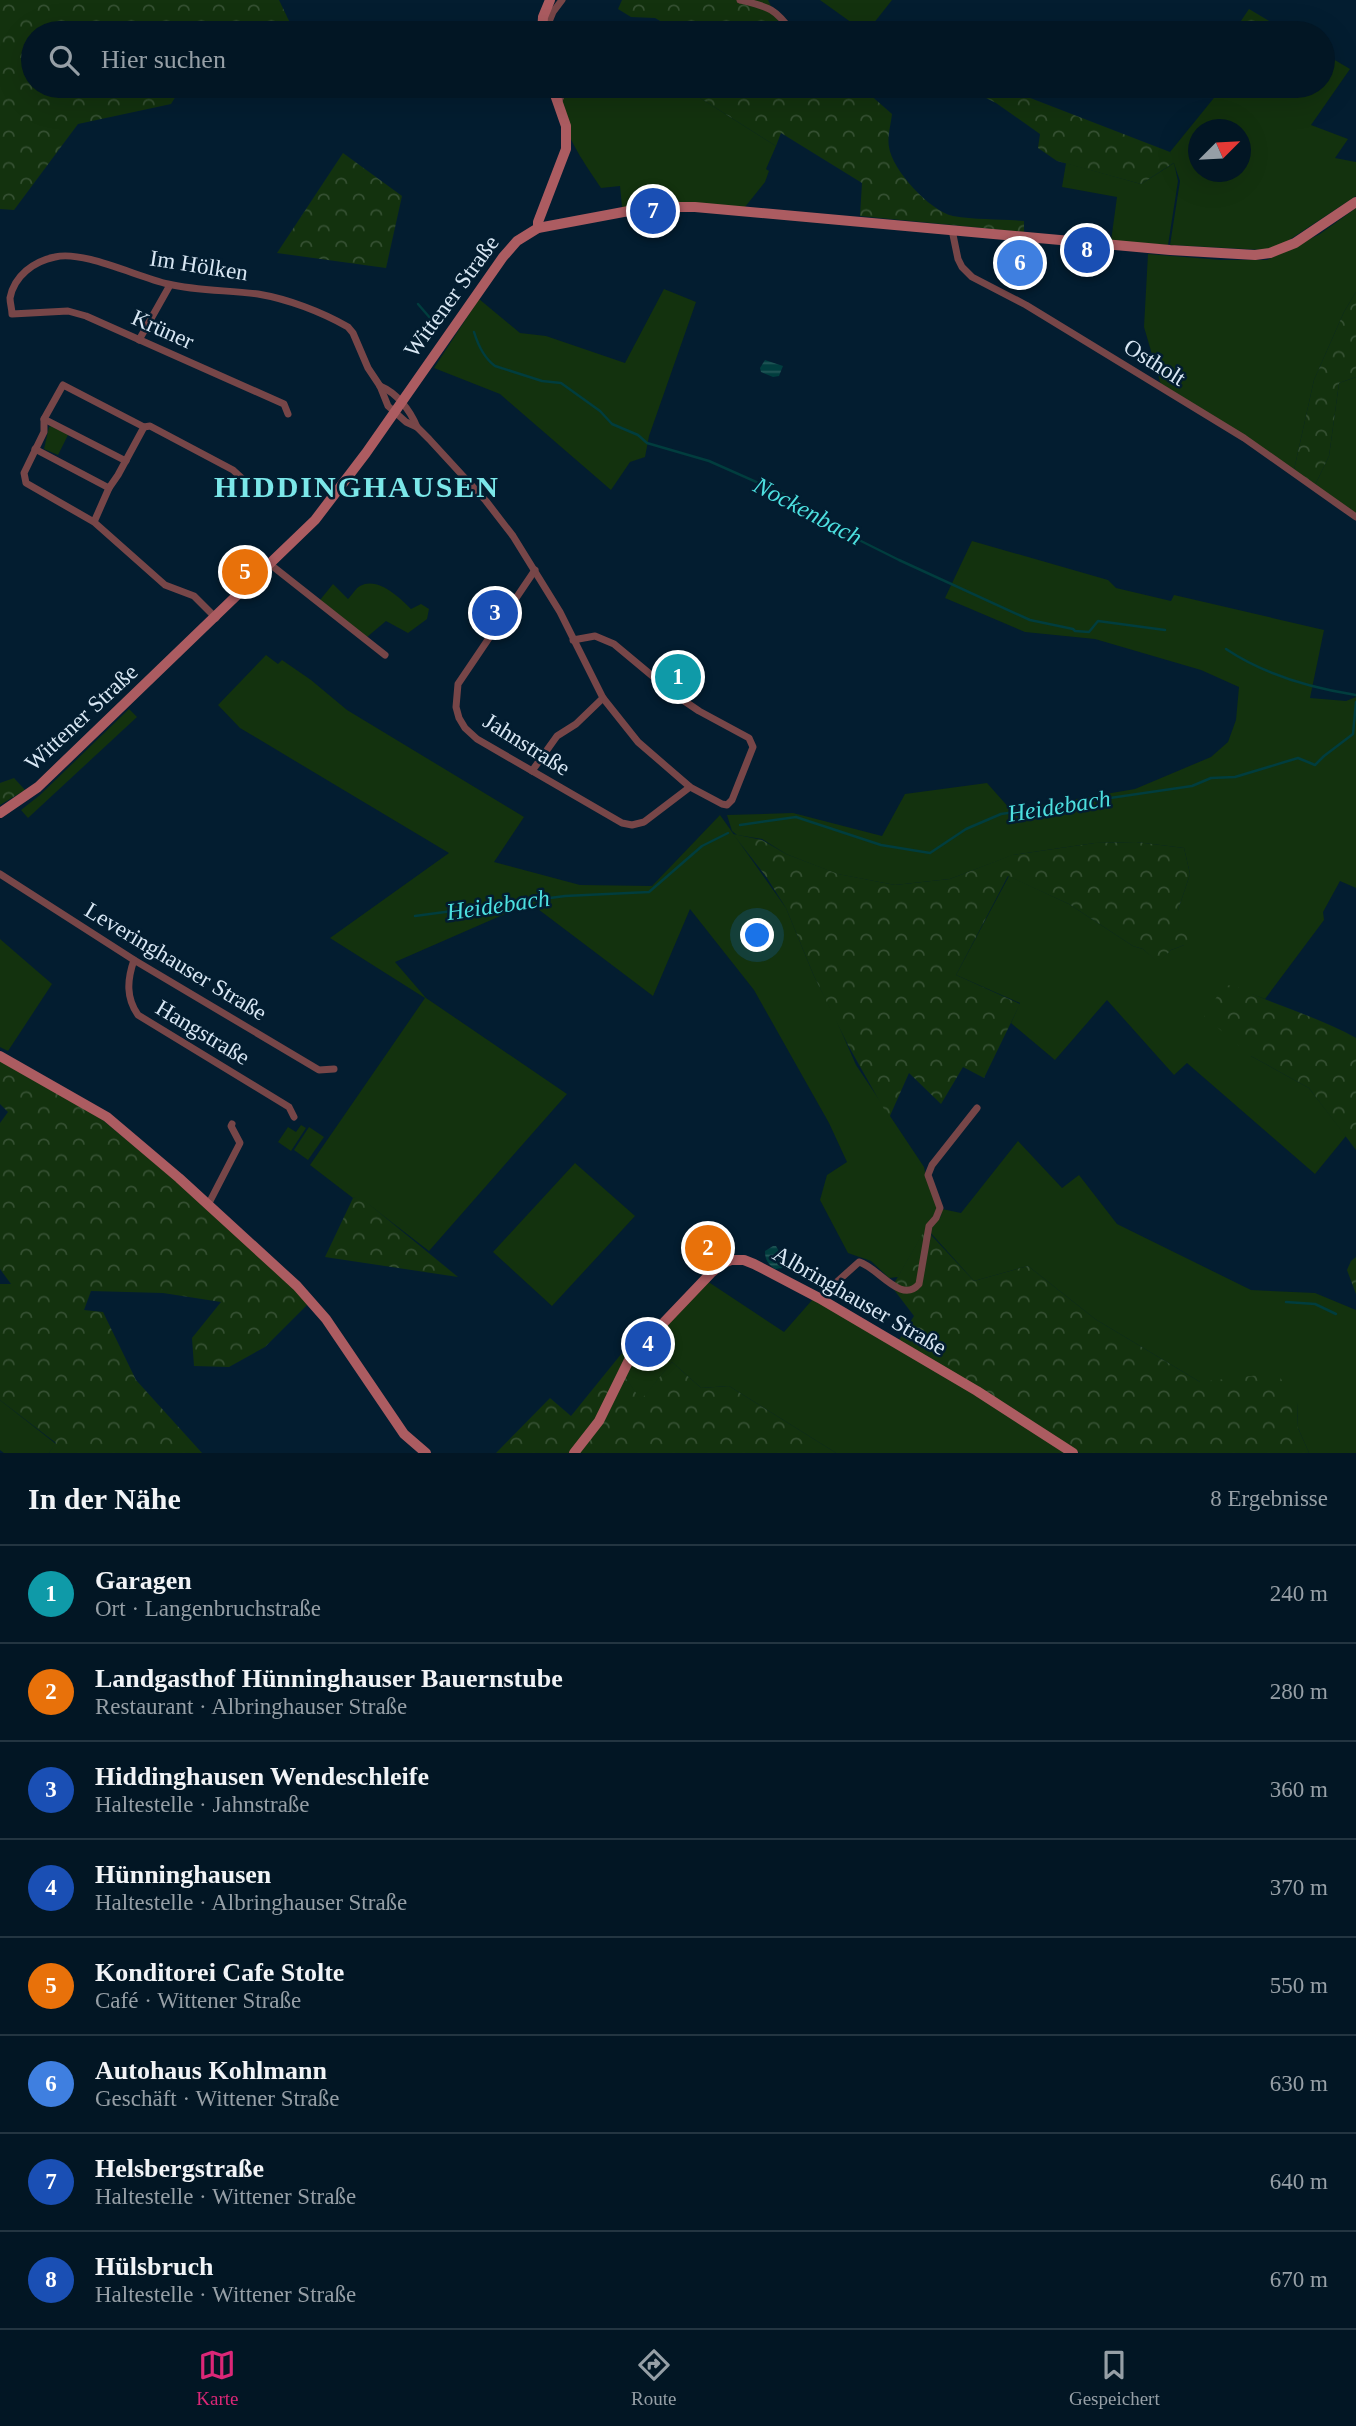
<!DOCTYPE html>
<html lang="de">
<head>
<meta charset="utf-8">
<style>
  body { margin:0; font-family:"Times New Roman",serif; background:#0c1f2c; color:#f1f3f6 }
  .compass { position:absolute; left:1188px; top:119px; width:63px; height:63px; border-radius:50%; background:#021624; box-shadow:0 7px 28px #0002; rotate:66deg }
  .you { position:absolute; left:758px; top:936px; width:24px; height:24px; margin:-18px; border:5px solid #fff; border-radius:50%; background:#1a73e8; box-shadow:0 0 0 10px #1a73e833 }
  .badge { display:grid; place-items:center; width:46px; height:46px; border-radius:50%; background:#db2777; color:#fff; font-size:23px; font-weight:700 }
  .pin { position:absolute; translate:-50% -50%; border:4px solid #fff; box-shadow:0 2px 7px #0006 }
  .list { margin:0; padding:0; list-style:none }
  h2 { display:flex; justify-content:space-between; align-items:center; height:91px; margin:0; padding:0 28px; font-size:30px }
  h2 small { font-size:23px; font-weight:400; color:#969fa6 }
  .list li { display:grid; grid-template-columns:46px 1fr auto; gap:21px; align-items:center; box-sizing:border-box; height:98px; padding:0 28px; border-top:2px solid #233541 }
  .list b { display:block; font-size:26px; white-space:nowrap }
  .list p { margin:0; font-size:23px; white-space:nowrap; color:#969fa6 }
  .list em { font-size:23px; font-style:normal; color:#969fa6 }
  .icon { flex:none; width:38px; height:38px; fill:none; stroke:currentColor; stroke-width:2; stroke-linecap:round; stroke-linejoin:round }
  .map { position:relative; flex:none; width:1356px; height:1453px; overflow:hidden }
  .search { position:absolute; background:#021624; box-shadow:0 7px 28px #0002; left:21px; right:21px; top:21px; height:77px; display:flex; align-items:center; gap:18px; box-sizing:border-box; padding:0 24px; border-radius:38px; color:#969fa6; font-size:26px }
  .sheet { height:875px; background:#021624 }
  nav { display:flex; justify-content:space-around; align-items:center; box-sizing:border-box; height:98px; border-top:2px solid #233541; background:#021624; font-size:19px; color:#969fa6 }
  nav a { display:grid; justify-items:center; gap:4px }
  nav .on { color:#db2777 }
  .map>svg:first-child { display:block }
</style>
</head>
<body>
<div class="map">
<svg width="1356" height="1453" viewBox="0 0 1356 1453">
  <defs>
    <pattern id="forest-crowns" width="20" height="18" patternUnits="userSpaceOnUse" patternTransform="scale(1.75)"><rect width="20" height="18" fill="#13320e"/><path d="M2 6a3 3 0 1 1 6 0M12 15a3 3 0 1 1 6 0" fill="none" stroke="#355032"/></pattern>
    <pattern id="water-rules" width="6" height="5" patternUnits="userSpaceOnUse" patternTransform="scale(1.75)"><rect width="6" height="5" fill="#013d3e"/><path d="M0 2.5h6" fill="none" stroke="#25595a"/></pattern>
  </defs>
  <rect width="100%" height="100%" fill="#031d30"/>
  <!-- green -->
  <g fill="#13320e" fill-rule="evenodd">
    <path d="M 820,0 L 892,0 L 866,33 Z"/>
    <path d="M 1323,53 L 1350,69 L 1311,125 L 1348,139 L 1335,158 L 1356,162 L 1356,196 L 1283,244 L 1264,250 L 1170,245 L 1180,181 L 1170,152 L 1222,88 L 1235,96 L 1247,86 L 1323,86 ZM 1198,130 L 1240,130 L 1240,172 L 1198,172 Z"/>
    <path d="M 569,86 L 686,89 L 776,146 L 766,169 L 769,171 L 765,182 L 745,207 L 622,207 L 620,186 L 601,188 C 585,163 547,115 569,86 Z"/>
    <path d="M 1066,163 L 1141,184 L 1174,163 L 1178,181 L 1168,245 L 1111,241 L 1117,197 L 1062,187 Z"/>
    <path d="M 1356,208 L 1356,292 L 1344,312 L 1314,380 L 1294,470 L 1161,385 L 1144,327 L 1148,254 L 1221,260 L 1267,260 L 1320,234 Z"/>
    <path d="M 664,289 L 696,302 L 649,436 L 645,457 L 630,462 L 611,490 L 500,394 L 434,368 L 479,299 L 520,333 L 546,336 L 625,363 Z"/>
    <path d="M 1356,377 L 1356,515 L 1315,485 L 1329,456 L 1339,383 Z"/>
    <path d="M 53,425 L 68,435 L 58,455 L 44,449 L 49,427 Z"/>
    <path d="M 972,541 L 1108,580 L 1116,588 L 1171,601 L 1174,595 L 1324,630 L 1310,698 L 1346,701 L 1356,697 L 1356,888 L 1340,881 L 1323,912 L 1324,920 L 1265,999 L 1251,994 L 1251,1056 L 1309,1088 L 1346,1136 L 1315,1174 L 1187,1063 L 1174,1075 L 1107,1000 L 1055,1060 L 1011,1023 L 1020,1003 L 956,975 L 1009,876 L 1069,904 L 1133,946 L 1143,949 L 1158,962 L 1171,950 L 1184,945 L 1178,910 L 1190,874 L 1184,848 L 1136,842 L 1095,843 L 1013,855 L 950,879 L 895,885 L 837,874 L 786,854 L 762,839 L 737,835 L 732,831 L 727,815 L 793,813 L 882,836 L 905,794 L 987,783 L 1011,810 L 1135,789 L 1211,757 L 1228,742 L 1236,720 L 1239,687 L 1201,670 L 1095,639 L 1025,632 L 945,598 Z"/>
    <path d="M 333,584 L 348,599 C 352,595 356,588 360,586 C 378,576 400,598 411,609 L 421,604 L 429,609 L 427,619 L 408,633 L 386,621 L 367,637 L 320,600 Z"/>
    <path d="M 266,655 L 278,664 L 282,660 L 311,680 L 347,710 L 524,817 L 494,862 L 580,885 L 652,886 L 720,815 L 786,908 L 814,976 L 835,1017 L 856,1065 L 924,1167 L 927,1181 L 938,1208 L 898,1277 L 889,1278 L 871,1261 L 848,1253 L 820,1200 L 827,1175 L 847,1162 L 829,1123 L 754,990 L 690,909 L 653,996 L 530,903 L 395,962 L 426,998 L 567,1094 L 429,1251 L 359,1197 L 353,1198 L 310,1165 L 425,998 L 330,938 L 449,853 L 240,728 L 218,705 Z"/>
    <path d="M 129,709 L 137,717 L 28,818 L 21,810 L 40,795 Z"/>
    <path d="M 0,939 L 52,984 L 8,1051 L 0,1047 Z"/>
    <path d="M 301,1125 L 306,1128 L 291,1151 L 278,1142 L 288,1127 L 296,1132 Z"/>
    <path d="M 309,1127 L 324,1137 L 308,1160 L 294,1150 Z"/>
    <path d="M 1018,1141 L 1062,1188 L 1079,1175 L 1117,1224 L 1251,1290 L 1315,1293 L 1356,1310 L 1356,1453 L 1309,1453 L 1298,1428 L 1297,1403 L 1200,1382 L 1095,1319 L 1028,1266 L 974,1281 L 929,1231 L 941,1216 L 942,1209 L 961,1213 Z"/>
    <path d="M 575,1163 L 635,1216 L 552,1306 L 493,1252 Z"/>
    <path d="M 707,1281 L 784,1332 L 813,1299 L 1023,1423 L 1066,1453 L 836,1453 L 729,1386 L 701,1388 L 672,1362 L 641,1401 L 624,1376 L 641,1350 Z"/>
    <path d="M 0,1400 L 56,1444 L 49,1453 L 4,1453 L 0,1450 Z"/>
  </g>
  <!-- forest -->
  <g fill="url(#forest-crowns)">
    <path d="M 0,0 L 279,0 L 291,25 L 288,33 L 33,33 L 33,86 L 182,86 L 171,104 L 78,124 L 14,210 L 0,209 Z"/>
    <path d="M 622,0 L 768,0 L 784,33 L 682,33 L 655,18 L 631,17 L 618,9 Z"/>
    <path d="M 1249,9 L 1286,31 L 1284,33 L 1233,33 Z"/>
    <path d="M 688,86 L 872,86 L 868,93 L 892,114 C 891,124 887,137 889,147 C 892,170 930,211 953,216 C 976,220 1001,219 1024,221 L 1024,232 L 860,216 L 862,183 L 781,133 L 776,146 L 686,89 Z"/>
    <path d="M 962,86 L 999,86 L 1170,152 L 1175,162 L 1141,184 L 1057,161 L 1038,148 L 1040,134 L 996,103 Z"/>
    <path d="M 343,153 L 402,196 L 386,268 L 277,253 Z"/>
    <path d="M 1356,292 L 1356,377 L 1339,383 L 1329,456 L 1315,485 L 1294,470 L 1314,380 L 1344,312 Z"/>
    <path d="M 14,778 L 25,790 L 0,805 L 0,783 Z"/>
    <path d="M 733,834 L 762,840 L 786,854 L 838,874 L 895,885 L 950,879 L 1012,855 L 1095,843 L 1136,842 L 1184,848 L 1190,874 L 1178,910 L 1194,931 L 1184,945 L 1171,950 L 1158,963 L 1143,949 L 1133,946 L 1069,904 L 1008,876 L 956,975 L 1020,1004 L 984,1078 L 963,1067 L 941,1104 L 909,1073 L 889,1118 L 848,1045 L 814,976 L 786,908 L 767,878 Z"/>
    <path d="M 1233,985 C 1273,1005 1317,1016 1356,1038 L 1356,1150 L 1309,1088 L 1251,1056 L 1204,1016 L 1224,986 Z"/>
    <path d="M 0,1059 L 99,1117 L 185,1188 L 287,1280 L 308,1304 L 265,1347 L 229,1367 L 194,1366 L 192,1338 L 221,1302 L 163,1293 L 91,1291 L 84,1310 L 103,1312 L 136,1380 L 202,1453 L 49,1453 L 56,1443 L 0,1400 L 0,1284 L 11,1284 L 0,1269 L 0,1123 L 8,1112 L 0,1104 Z"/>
    <path d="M 359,1196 L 458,1277 L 325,1257 L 353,1198 Z"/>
    <path d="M 927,1226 L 932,1236 L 974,1281 L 1028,1266 L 1095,1319 L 1200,1382 L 1277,1373 L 1297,1403 L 1298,1428 L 1309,1453 L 1080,1453 L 899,1340 L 914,1316 L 892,1287 Z"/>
    <path d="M 1356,1257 L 1356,1294 L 1347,1270 L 1351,1261 Z"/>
    <path d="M 622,1353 L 627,1358 L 620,1370 L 641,1400 L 672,1362 L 701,1388 L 729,1386 L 836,1453 L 496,1453 L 550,1398 L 571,1416 Z"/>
  </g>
  <!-- water -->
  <g fill="url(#water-rules)">
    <path d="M 765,360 L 783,366 L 779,376 L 773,377 L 761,372 L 760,368 Z"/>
    <path d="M 773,1246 L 776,1246 L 784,1260 L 782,1268 L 775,1269 C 768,1264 765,1260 765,1251 Z"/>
  </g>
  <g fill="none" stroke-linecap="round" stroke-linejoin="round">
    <!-- stream -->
    <g stroke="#013d3e" stroke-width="2.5">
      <path d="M 418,304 L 437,326"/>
      <path d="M 474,332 C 478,345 484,358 495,366 L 542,381 L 561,383 L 600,411 L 612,424 L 638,435 L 647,443 L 709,461 L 797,500 L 811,516 L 899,560 L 1030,620 L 1073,629 L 1075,631 L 1089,632 L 1098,621 L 1165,630"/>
      <path d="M 1226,649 C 1265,675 1311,688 1356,695"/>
      <path d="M 740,825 L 796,817 L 881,845 L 930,853 L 966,829 L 1001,814 L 1192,786 L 1211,778 L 1235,777 L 1298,758 L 1315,765 L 1324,756 L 1353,734 L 1356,702"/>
      <path d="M 415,916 L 565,896 L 649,892 L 702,846 L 728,833"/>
      <path d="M 1286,1302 L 1315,1304 L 1336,1314"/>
    </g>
    <!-- street -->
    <g stroke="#774648" stroke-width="7">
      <path d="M 740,0 C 769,7 775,8 793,33"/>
      <path d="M 546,29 L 553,12 L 562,0"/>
      <path d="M 664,86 L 686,86"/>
      <path d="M 703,86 L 734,91 L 823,90 L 831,86"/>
      <path d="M 559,101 L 565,86"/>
      <path d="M 952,230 L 958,259 L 962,267 L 972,277 L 1026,305 L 1244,438 L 1356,517"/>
      <path d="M 139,340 L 170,285"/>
      <path d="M 380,386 C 397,393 410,410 417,427"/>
      <path d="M 288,414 L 284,404 L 86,316 L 68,311 L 12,314 C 12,309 10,303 10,298 C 14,276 34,261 55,257 C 83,250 137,277 168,284 C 197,291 228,290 258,294 C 288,299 322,312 348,327 L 353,333 L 368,368 L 380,386 L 388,406 L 406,422 L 417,427 L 429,439 L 486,501 L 513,536 L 560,612 L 603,698 L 638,742 L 690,787 L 722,804 L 727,805 L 732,800 L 753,747 L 749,738 L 699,711 L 674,694 L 614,644 L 595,636 L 573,640"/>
      <path d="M 44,419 L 126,461"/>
      <path d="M 144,427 L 150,426 L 233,470 L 246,482"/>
      <path d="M 35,449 L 109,488"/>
      <path d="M 94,522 L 109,488 L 118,475 L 144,427 L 63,385 L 44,419 L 44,432 L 24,473 L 26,483 L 94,522 L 165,585 L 194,596 L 216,618"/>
      <path d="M 271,565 L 385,655"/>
      <path d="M 535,570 L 458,684 L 456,707 L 459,718 L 465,728 L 477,739 L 622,823 L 632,825 L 644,822 L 690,787"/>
      <path d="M 532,771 L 557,736 L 576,724 L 603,698"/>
      <path d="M 0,874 L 134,960 L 319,1070 L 334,1069"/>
      <path d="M 134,960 C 127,980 126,998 138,1015 L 289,1107 L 294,1117"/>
      <path d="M 208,1205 L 240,1143 L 231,1126 L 232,1124"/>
      <path d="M 819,1298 L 859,1262 C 878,1267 901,1305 919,1284 L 929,1226 L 936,1218 L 940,1208 L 928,1175 L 932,1165 L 977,1108"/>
    </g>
    <!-- secondary -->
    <g stroke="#ac5c61" stroke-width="10">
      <path d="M 542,33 L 543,17 L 550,0"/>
      <path d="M 538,228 L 538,222 L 566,149 L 566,126 L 552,86"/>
      <path d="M 0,813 L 38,787 L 315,520 L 366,453 L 503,257 L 517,241 L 538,228 L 650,207 L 695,207 L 1170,250 L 1255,255 L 1270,253 L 1295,243 L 1356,202"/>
      <path d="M 0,1056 L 107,1117 L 179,1178 L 297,1286 L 326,1319 L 404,1434 L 426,1453"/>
      <path d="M 574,1453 L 599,1421 L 630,1358 L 711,1273 L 723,1263 L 731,1260 L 744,1260 L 754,1264 L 819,1298 L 977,1391 L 1073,1453"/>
    </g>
  </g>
  <g text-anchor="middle" stroke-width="5" stroke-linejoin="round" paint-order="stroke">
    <!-- street labels -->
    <g font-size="23" fill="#d8e7f4" stroke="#031d30">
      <text transform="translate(199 265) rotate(9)" y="8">Im Hölken</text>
      <text transform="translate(451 296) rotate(-54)" y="8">Wittener Straße</text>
      <text transform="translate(163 329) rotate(24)" y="8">Krüner</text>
      <text transform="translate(1155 362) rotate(32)" y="8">Ostholt</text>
      <text transform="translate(81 717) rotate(-43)" y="8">Wittener Straße</text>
      <text transform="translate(527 744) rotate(32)" y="8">Jahnstraße</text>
      <text transform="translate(176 961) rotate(31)" y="8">Leveringhauser Straße</text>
      <text transform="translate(203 1032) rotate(31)" y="8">Hangstraße</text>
      <text transform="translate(860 1300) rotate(30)" y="8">Albringhauser Straße</text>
    </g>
    <!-- water labels -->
    <g font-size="24" font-style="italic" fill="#4de0e0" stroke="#031d30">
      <text transform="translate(808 511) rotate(28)" y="8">Nockenbach</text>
      <text transform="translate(1059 806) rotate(-9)" y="8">Heidebach</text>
      <text transform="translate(498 905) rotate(-8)" y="8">Heidebach</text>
    </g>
    <!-- district labels -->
    <g font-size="30" font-weight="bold" letter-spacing="2" fill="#7be7e9" stroke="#031d30">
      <text x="357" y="497">HIDDINGHAUSEN</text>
    </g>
  </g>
</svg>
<svg class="compass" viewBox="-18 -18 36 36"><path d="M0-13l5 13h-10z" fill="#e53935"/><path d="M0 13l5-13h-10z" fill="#969fa6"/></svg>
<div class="you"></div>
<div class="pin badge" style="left:678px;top:677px;background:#0f9aa8">1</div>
<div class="pin badge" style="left:708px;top:1248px;background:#e8710a">2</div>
<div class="pin badge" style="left:495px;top:613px;background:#1a4fb4">3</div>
<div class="pin badge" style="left:648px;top:1344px;background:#1a4fb4">4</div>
<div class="pin badge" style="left:245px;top:572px;background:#e8710a">5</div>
<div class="pin badge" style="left:1020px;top:263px;background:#3f7fe0">6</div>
<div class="pin badge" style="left:653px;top:211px;background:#1a4fb4">7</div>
<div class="pin badge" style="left:1087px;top:250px;background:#1a4fb4">8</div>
<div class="search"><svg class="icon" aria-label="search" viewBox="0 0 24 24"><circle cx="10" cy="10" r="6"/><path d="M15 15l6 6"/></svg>Hier suchen</div>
</div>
<section class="sheet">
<h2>In der Nähe<small>8 Ergebnisse</small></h2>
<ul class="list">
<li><span class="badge" style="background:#0f9aa8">1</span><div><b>Garagen</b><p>Ort · Langenbruchstraße</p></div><em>240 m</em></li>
<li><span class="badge" style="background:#e8710a">2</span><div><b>Landgasthof Hünninghauser Bauernstube</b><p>Restaurant · Albringhauser Straße</p></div><em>280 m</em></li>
<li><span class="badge" style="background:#1a4fb4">3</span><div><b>Hiddinghausen Wendeschleife</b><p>Haltestelle · Jahnstraße</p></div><em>360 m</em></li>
<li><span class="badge" style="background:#1a4fb4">4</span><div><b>Hünninghausen</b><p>Haltestelle · Albringhauser Straße</p></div><em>370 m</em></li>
<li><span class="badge" style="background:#e8710a">5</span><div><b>Konditorei Cafe Stolte</b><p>Café · Wittener Straße</p></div><em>550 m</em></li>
<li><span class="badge" style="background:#3f7fe0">6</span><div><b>Autohaus Kohlmann</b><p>Geschäft · Wittener Straße</p></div><em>630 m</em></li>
<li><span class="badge" style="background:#1a4fb4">7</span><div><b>Helsbergstraße</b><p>Haltestelle · Wittener Straße</p></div><em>640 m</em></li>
<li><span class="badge" style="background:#1a4fb4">8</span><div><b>Hülsbruch</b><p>Haltestelle · Wittener Straße</p></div><em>670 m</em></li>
</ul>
</section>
<nav>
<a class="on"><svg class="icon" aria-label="map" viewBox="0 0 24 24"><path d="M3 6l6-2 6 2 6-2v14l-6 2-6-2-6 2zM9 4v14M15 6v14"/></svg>Karte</a>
<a><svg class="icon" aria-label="directions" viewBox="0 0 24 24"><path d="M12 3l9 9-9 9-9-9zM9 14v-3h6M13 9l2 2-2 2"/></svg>Route</a>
<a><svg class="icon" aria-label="saved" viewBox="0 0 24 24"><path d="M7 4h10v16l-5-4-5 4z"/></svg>Gespeichert</a>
</nav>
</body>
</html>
